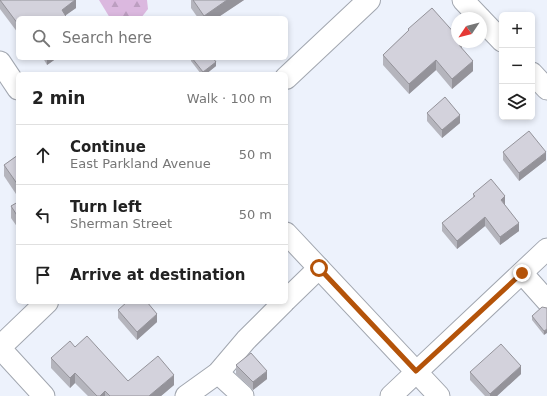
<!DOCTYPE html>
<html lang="en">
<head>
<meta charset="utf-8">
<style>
  body { margin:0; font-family:"DejaVu Sans",sans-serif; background:#f2f2f2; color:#222 }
  .controls { position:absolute; right:12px; top:12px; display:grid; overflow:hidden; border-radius:6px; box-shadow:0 2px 6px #0003 }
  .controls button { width:36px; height:36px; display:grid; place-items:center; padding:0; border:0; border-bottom:1px solid #e0e0e0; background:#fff; color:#222; font:20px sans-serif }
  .compass { position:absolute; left:451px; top:12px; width:36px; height:36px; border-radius:50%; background:#fff; box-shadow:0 2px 6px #0003; rotate:235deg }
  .stop { position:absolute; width:12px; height:12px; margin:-9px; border:3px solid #b45309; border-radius:50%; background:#fff }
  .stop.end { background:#b45309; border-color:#fff; box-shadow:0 1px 4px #0008 }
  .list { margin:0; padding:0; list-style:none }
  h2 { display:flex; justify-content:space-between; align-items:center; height:52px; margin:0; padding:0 16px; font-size:17px }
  h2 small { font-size:13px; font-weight:400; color:#767676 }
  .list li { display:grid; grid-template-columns:26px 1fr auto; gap:12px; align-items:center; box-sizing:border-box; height:60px; padding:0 16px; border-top:1px solid #e0e0e0 }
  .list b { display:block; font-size:15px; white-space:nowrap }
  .list p { margin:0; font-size:13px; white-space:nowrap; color:#767676 }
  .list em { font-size:13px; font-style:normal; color:#767676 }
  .icon { flex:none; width:22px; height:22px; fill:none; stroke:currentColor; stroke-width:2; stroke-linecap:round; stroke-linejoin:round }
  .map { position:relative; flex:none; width:547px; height:396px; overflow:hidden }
  .search { position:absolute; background:#fff; box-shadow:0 2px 6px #0003; left:16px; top:16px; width:272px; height:44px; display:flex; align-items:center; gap:10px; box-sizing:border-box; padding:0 14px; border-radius:6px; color:#767676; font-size:15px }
  .panel { position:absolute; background:#fff; box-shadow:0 2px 6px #0003; left:16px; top:72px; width:272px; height:232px; border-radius:6px }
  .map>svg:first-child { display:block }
</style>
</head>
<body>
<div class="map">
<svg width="547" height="396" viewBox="0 0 547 396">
  <defs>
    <pattern id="forest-firs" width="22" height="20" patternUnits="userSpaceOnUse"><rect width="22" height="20" fill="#dbb8df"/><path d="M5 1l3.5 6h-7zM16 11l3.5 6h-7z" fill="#bc9ec0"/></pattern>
  </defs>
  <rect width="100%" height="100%" fill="#edf2fc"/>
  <!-- forest -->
  <path fill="url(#forest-firs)" d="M 99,0 L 147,0 L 148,9 L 141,18 L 110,18 Z"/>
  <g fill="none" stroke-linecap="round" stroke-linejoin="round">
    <!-- minor casing -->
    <g stroke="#a1a6af" stroke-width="23">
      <g id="minor">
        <path d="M 463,0 L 480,18"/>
        <path d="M 481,19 L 502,41"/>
        <path d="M 0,62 L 18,89"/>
        <path d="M 532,73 L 547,89"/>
        <path d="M 286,233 L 439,396"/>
        <path d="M 522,273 L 547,301"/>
        <path d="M 286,300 L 319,268"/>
        <path d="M 0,348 L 44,396"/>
        <path d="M 218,373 L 243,396"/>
        <path d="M 186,396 L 218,373 L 246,340 L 284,302"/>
        <path d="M 391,396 L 547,249"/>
      </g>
    </g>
    <!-- major casing -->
    <g stroke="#a1a6af" stroke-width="24">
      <g id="major">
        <path d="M 286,78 L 369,0"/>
        <path d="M 0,347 L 47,302"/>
      </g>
    </g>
    <!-- minor -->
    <use href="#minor" stroke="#fff" stroke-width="21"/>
    <!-- major -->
    <use href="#major" stroke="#fff" stroke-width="22"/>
  </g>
  <!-- wall -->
  <g fill="#b5b5bd">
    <path d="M 0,0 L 76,0 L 76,8 L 65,15 L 18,18 L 18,33 L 0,9 Z"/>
    <path d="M 191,0 L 244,0 L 217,18 L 198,18 L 191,8 Z"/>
    <path d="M 408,29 L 462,49 L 473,71 L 452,89 L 436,70 L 409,94 L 383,65 L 383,55 L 408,31 Z"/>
    <path d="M 43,58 L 57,58 L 47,65 Z"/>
    <path d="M 191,58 L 213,58 L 216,66 L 206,74 L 201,74 L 191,61 Z"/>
    <path d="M 427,113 L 460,123 L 442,138 L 427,121 Z"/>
    <path d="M 503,152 L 546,160 L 519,181 L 503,160 Z"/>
    <path d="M 18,155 L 18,197 L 4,176 L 4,165 Z"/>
    <path d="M 473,194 L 505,205 L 519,231 L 500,245 L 485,226 L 457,249 L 442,231 L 442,223 L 473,198 Z"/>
    <path d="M 18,202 L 18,228 L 11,218 L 11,206 Z"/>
    <path d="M 547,308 L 544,335 L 532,320 L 532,316 Z"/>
    <path d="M 118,310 L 157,322 L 137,340 L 118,318 Z"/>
    <path d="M 75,347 L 128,381 L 174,385 L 161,396 L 88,396 L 75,383 L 70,388 L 51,368 L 51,358 Z"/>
    <path d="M 236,365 L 267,379 L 253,390 L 236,374 Z"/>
    <path d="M 470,372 L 521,374 L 497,396 L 485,396 L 470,380 Z"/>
  </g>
  <!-- shaded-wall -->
  <g fill="#94939a">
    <path d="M 75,0 L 76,0 L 76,8 L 62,18 L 62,10 Z"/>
    <path d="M 227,0 L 244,0 L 217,18 L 204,18 L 204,16 Z"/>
    <path d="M 462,42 L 462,52 L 459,45 Z"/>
    <path d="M 47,58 L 57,58 L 47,65 Z"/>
    <path d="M 436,60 L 436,70 L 409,94 L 409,84 Z"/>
    <path d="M 473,61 L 473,71 L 452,89 L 452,79 Z"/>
    <path d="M 216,62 L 216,66 L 206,74 L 203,74 L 203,72 Z"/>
    <path d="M 460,115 L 460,123 L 442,138 L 442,130 Z"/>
    <path d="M 546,152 L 546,160 L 519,181 L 519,173 Z"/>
    <path d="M 505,196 L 505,205 L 501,200 Z"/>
    <path d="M 485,217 L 485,226 L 457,249 L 457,241 Z"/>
    <path d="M 519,223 L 519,231 L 500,245 L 500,237 Z"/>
    <path d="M 157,314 L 157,322 L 137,340 L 137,332 Z"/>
    <path d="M 547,329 L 547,333 L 544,335 L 544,331 Z"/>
    <path d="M 521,366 L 521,374 L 497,396 L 490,396 L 490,394 Z"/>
    <path d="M 267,371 L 267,379 L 253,390 L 253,382 Z"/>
    <path d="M 75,373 L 75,383 L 70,388 L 70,378 Z"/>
    <path d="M 174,375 L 174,385 L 161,396 L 149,396 Z"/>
    <path d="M 105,391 L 105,396 L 100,396 Z"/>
  </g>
  <!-- building -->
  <g fill="#d3d2dc" stroke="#94939a">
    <path d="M 0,0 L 75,0 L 62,10 L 67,18 L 18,18 L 18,24 Z"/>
    <path d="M 193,0 L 227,0 L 204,16 Z"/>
    <path d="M 432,8 L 457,36 L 457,42 L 462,42 L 459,45 L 473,61 L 452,79 L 436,60 L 409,84 L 383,55 L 409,30 L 408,29 Z"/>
    <path d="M 192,58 L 213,58 L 216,62 L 203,72 Z"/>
    <path d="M 445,97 L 460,115 L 442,130 L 427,113 Z"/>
    <path d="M 529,131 L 546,152 L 519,173 L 503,152 Z"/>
    <path d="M 18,155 L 18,185 L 4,165 Z"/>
    <path d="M 491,179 L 505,196 L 501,200 L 519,223 L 500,237 L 485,217 L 457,241 L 442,223 L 475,196 L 473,194 Z"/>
    <path d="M 18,202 L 18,217 L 11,206 Z"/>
    <path d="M 127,302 L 147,302 L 157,314 L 137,332 L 118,310 Z"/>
    <path d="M 542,307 L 547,308 L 547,329 L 544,331 L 532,316 Z"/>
    <path d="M 87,336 L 128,381 L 158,356 L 174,375 L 149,396 L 110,396 L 105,391 L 100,396 L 97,396 L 75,373 L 70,378 L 51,358 L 70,341 L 75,347 Z"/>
    <path d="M 501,344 L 521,366 L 490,394 L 470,372 Z"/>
    <path d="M 251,353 L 267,371 L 253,382 L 236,365 Z"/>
  </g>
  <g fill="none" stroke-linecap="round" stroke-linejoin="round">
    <!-- route -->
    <path stroke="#b45309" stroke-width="5" d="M 319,268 L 416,371 L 522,273"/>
  </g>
</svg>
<div class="controls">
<button>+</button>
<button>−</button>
<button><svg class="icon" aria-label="layers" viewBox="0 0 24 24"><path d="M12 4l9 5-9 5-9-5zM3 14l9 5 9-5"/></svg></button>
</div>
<svg class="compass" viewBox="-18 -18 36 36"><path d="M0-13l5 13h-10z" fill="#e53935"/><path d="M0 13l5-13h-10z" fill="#767676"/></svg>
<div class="stop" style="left:319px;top:268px"></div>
<div class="stop end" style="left:522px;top:273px"></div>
<div class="search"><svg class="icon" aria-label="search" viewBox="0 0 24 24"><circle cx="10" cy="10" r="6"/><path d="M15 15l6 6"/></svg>Search here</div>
<section class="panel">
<h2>2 min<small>Walk · 100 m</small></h2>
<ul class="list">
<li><svg class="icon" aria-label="ahead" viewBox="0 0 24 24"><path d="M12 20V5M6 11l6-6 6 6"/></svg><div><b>Continue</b><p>East Parkland Avenue</p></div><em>50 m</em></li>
<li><svg class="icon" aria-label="left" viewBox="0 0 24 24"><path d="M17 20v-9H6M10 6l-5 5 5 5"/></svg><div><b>Turn left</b><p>Sherman Street</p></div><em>50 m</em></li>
<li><svg class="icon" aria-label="arrive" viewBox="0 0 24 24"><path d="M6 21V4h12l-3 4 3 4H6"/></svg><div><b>Arrive at destination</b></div></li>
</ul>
</section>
</div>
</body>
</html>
